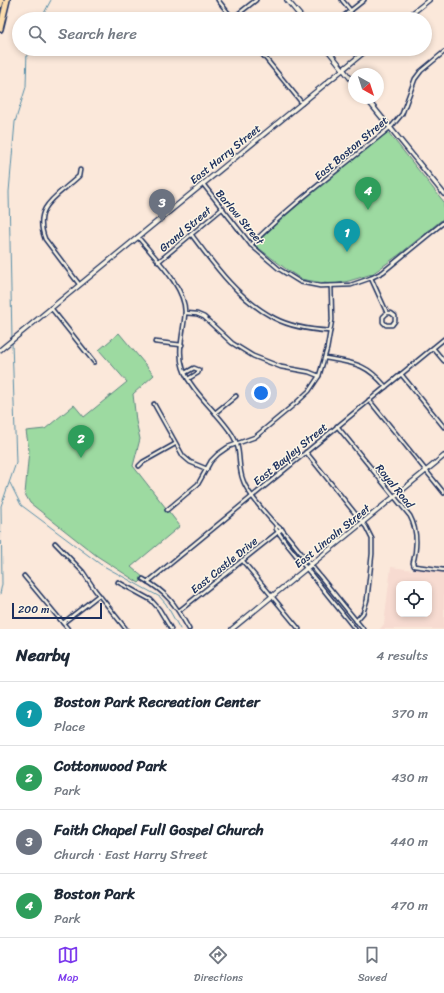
<!DOCTYPE html>
<html lang="en">
<head>
<meta charset="utf-8">
<style>
  body { margin:0; font-family:Sriracha,sans-serif; background:#f2f2f3; color:#1f2937 }
  .controls { position:absolute; right:12px; bottom:12px; display:grid; overflow:hidden; border-radius:8px; box-shadow:0 2px 6px #0003 }
  .controls button { width:36px; height:36px; display:grid; place-items:center; padding:0; border:0; border-bottom:1px solid #e0e1e3; background:#fff; color:#1f2937; font:20px sans-serif }
  .compass { position:absolute; left:348px; top:68px; width:36px; height:36px; border-radius:50%; background:#fff; box-shadow:0 2px 6px #0003; rotate:141deg }
  .scale { position:absolute; left:12px; bottom:10px; width:90px; box-sizing:border-box; padding-left:4px; border:2px solid #1b2f5e; border-top:0; font-size:11px; line-height:14px; white-space:nowrap; color:#1b2f5e; -webkit-text-stroke:3px #fcf5e5; paint-order:stroke }
  .you { position:absolute; left:261px; top:393px; width:14px; height:14px; margin:-10px; border:3px solid #fff; border-radius:50%; background:#1a73e8; box-shadow:0 0 0 6px #1a73e833 }
  .badge { display:grid; place-items:center; width:26px; height:26px; border-radius:50%; background:#7c3aed; color:#fff; font-size:13px; font-weight:700 }
  .pin { position:absolute; translate:-50% -33px; filter:drop-shadow(0 1px 2px #0008) }
  .pin::after { content:''; position:absolute; top:21px; width:14px; height:12px; background:inherit; clip-path:polygon(0 0,100% 0,50% 100%) }
  .list { margin:0; padding:0; list-style:none }
  h2 { display:flex; justify-content:space-between; align-items:center; height:52px; margin:0; padding:0 16px; font-size:17px }
  h2 small { font-size:13px; font-weight:400; color:#747a83 }
  .list li { display:grid; grid-template-columns:26px 1fr auto; gap:12px; align-items:center; box-sizing:border-box; height:64px; padding:0 16px; border-top:1px solid #e0e1e3 }
  .list b { display:block; font-size:15px; white-space:nowrap }
  .list p { margin:0; font-size:13px; white-space:nowrap; color:#747a83 }
  .list em { font-size:13px; font-style:normal; color:#747a83 }
  .icon { flex:none; width:22px; height:22px; fill:none; stroke:currentColor; stroke-width:2; stroke-linecap:round; stroke-linejoin:round }
  .map { position:relative; flex:none; width:444px; height:629px; overflow:hidden }
  .search { position:absolute; background:#fff; box-shadow:0 2px 6px #0003; left:12px; right:12px; top:12px; height:44px; display:flex; align-items:center; gap:10px; box-sizing:border-box; padding:0 14px; border-radius:22px; color:#747a83; font-size:15px }
  .sheet { height:308px; background:#fff }
  nav { display:flex; justify-content:space-around; align-items:center; box-sizing:border-box; height:56px; border-top:1px solid #e0e1e3; background:#fff; font-size:11px; color:#747a83 }
  nav a { display:grid; justify-items:center; gap:2px }
  nav .on { color:#7c3aed }
  .map>svg:first-child { display:block }
</style>
</head>
<body>
<div class="map">
<svg width="444" height="629" viewBox="0 0 444 629">
  <rect width="100%" height="100%" fill="#fbe8da"/>
  <filter id="ink" filterUnits="userSpaceOnUse"><feTurbulence type="fractalNoise" baseFrequency=".025" numOctaves="2"/><feDisplacementMap in="SourceGraphic" scale="8" xChannelSelector="R" yChannelSelector="G"/><feConvolveMatrix kernelMatrix="1 2 1 2 8 2 1 2 1" color-interpolation-filters="sRGB"/></filter>
  <g filter="url(#ink)">
    <!-- built -->
    <path fill="#f7dbd1" fill-rule="evenodd" d="M 391,567 L 413,570 L 414,568 L 444,571 L 444,629 L 380,629 L 384,624 ZM 399,584 L 429,584 L 429,614 L 399,614 Z"/>
    <!-- green -->
    <g fill="#9ddaa1" stroke="#5c8480">
      <path d="M 388,132 L 444,202 L 444,218 L 400,254 L 372,274 L 349,281 L 334,284 L 323,283 L 301,279 L 286,269 L 256,246 L 255,245 L 277,222 Z"/>
      <path d="M 119,333 L 154,375 L 133,394 L 136,421 L 140,439 L 133,466 L 180,526 L 131,567 L 144,578 L 139,583 L 97,556 L 30,503 L 25,494 L 29,450 L 26,431 L 45,429 L 74,405 L 84,417 L 127,382 L 99,350 Z"/>
    </g>
    <g fill="none" stroke-linecap="round" stroke-linejoin="round">
      <!-- stream -->
      <g stroke="#568ea8" stroke-width="1">
        <path d="M 41,19 L 51,0"/>
        <path d="M 12,339 L 9,192 L 15,122 L 26,87 L 27,49"/>
        <path d="M 10,483 L 21,505 L 100,564 L 160,597 L 166,604 L 180,629"/>
        <path d="M 0,594 L 2,584 L 1,506 L 16,463 L 12,342"/>
      </g>
      <!-- street casing -->
      <g stroke="#1b2f5e" stroke-width="5.5">
        <g id="street">
          <path d="M 218,0 L 233,19"/>
          <path d="M 342,0 L 351,11"/>
          <path d="M 233,18 L 256,0"/>
          <path d="M 340,19 L 364,0"/>
          <path d="M 258,49 L 302,103"/>
          <path d="M 203,184 L 251,245 L 279,269 L 300,282 L 320,286 L 351,285 L 371,278 L 383,272 L 444,222"/>
          <path d="M 191,234 C 214,265 239,300 274,318 C 291,327 312,330 330,331"/>
          <path d="M 138,237 C 154,257 186,287 185,313 C 184,330 177,351 183,368 C 190,391 220,414 233,436 C 242,450 237,465 243,480 C 247,493 265,513 275,524 C 278,527 282,529 284,532 L 363,629"/>
          <path d="M 251,245 C 294,201 345,165 392,126 L 402,114 L 415,79 L 421,71 L 444,52"/>
          <path d="M 158,262 L 223,208"/>
          <path d="M 371,278 L 387,313 L 383,317 L 383,322 L 386,325 L 392,325 L 395,321 L 395,316 L 391,313 L 387,313"/>
          <path d="M 79,284 L 45,239 C 32,206 58,196 79,176 L 80,170"/>
          <path d="M 51,308 L 94,362"/>
          <path d="M 185,313 L 197,314 L 204,317 L 232,343 L 253,356 L 281,367 L 309,372 L 319,376"/>
          <path d="M 155,342 L 182,345"/>
          <path d="M 433,348 L 444,361"/>
          <path d="M 325,358 C 354,363 366,363 386,387"/>
          <path d="M 185,373 L 194,368 L 199,370 L 198,373 L 188,379"/>
          <path d="M 401,374 L 444,427"/>
          <path d="M 369,400 L 444,493"/>
          <path d="M 154,404 L 183,456 L 190,462 L 207,469"/>
          <path d="M 215,413 L 236,396"/>
          <path d="M 337,426 L 410,516 C 418,531 417,548 413,563 L 414,566 L 444,570"/>
          <path d="M 306,452 L 366,527 L 372,539 L 372,554 L 367,600 L 363,613 L 356,621"/>
          <path d="M 139,466 L 143,462 L 175,444"/>
          <path d="M 167,510 L 198,484 L 211,461 L 218,454 L 228,447 L 255,437 L 296,403 L 309,391 L 319,376 L 327,349 L 332,320 L 331,286"/>
          <path d="M 276,525 L 276,529 L 286,543 L 355,629"/>
          <path d="M 55,543 L 83,572 L 95,590 L 126,629"/>
          <path d="M 242,560 L 299,629"/>
          <path d="M 24,576 L 68,629"/>
          <path d="M 143,579 C 168,593 175,604 189,629"/>
          <path d="M 118,582 L 151,600 L 159,609 L 171,629"/>
          <path d="M 148,582 L 444,339"/>
          <path d="M 179,611 L 282,529"/>
          <path d="M 63,623 L 99,595"/>
        </g>
      </g>
      <!-- secondary casing -->
      <g stroke="#1b2f5e" stroke-width="6">
        <g id="secondary">
          <path d="M 287,0 L 303,19"/>
          <path d="M 405,19 L 429,0"/>
          <path d="M 327,49 L 354,83"/>
          <path d="M 366,98 L 444,194"/>
          <path d="M 0,350 L 368,49"/>
          <path d="M 232,629 L 444,456"/>
        </g>
      </g>
      <!-- highway casing -->
      <g stroke="#1b2f5e" stroke-width="8">
        <g id="highway">
          <path d="M 0,5 L 1,0"/>
          <path d="M 0,29 L 7,0"/>
        </g>
      </g>
      <!-- street -->
      <use href="#street" stroke="#fcf5e5" stroke-width="2.5"/>
      <!-- secondary -->
      <use href="#secondary" stroke="#fcf5e5" stroke-width="3.5"/>
      <!-- highway -->
      <use href="#highway" stroke="#fcdcac" stroke-width="5"/>
    </g>
  </g>
  <g text-anchor="middle" stroke-width="3" stroke-linejoin="round" paint-order="stroke">
    <!-- street labels -->
    <g font-size="11" fill="#1b2f5e" stroke="#fcf5e5">
      <text transform="translate(351 148) rotate(-40)" y="4">East Boston Street</text>
      <text transform="translate(225 154) rotate(-39)" y="4">East Harry Street</text>
      <text transform="translate(240 217) rotate(50)" y="4">Barlow Street</text>
      <text transform="translate(185 229) rotate(-40)" y="4">Grand Street</text>
      <text transform="translate(290 454) rotate(-39)" y="4">East Bayley Street</text>
      <text transform="translate(395 486) rotate(51)" y="4">Royal Road</text>
      <text transform="translate(332 536) rotate(-39)" y="4">East Lincoln Street</text>
      <text transform="translate(224 565) rotate(-39)" y="4">East Castle Drive</text>
    </g>
  </g>
</svg>
<div class="controls">
<button><svg class="icon" aria-label="locate" viewBox="0 0 24 24"><circle cx="12" cy="12" r="6"/><path d="M12 2v4M12 18v4M2 12h4M18 12h4"/></svg></button>
</div>
<svg class="compass" viewBox="-18 -18 36 36"><path d="M0-13l5 13h-10z" fill="#e53935"/><path d="M0 13l5-13h-10z" fill="#747a83"/></svg>
<div class="scale">200 m</div>
<div class="you"></div>
<div class="pin badge" style="left:347px;top:252px;background:#0f9aa8">1</div>
<div class="pin badge" style="left:81px;top:458px;background:#2e9e5b">2</div>
<div class="pin badge" style="left:162px;top:222px;background:#6b7280">3</div>
<div class="pin badge" style="left:368px;top:210px;background:#2e9e5b">4</div>
<div class="search"><svg class="icon" aria-label="search" viewBox="0 0 24 24"><circle cx="10" cy="10" r="6"/><path d="M15 15l6 6"/></svg>Search here</div>
</div>
<section class="sheet">
<h2>Nearby<small>4 results</small></h2>
<ul class="list">
<li><span class="badge" style="background:#0f9aa8">1</span><div><b>Boston Park Recreation Center</b><p>Place</p></div><em>370 m</em></li>
<li><span class="badge" style="background:#2e9e5b">2</span><div><b>Cottonwood Park</b><p>Park</p></div><em>430 m</em></li>
<li><span class="badge" style="background:#6b7280">3</span><div><b>Faith Chapel Full Gospel Church</b><p>Church · East Harry Street</p></div><em>440 m</em></li>
<li><span class="badge" style="background:#2e9e5b">4</span><div><b>Boston Park</b><p>Park</p></div><em>470 m</em></li>
</ul>
</section>
<nav>
<a class="on"><svg class="icon" aria-label="map" viewBox="0 0 24 24"><path d="M3 6l6-2 6 2 6-2v14l-6 2-6-2-6 2zM9 4v14M15 6v14"/></svg>Map</a>
<a><svg class="icon" aria-label="directions" viewBox="0 0 24 24"><path d="M12 3l9 9-9 9-9-9zM9 14v-3h6M13 9l2 2-2 2"/></svg>Directions</a>
<a><svg class="icon" aria-label="saved" viewBox="0 0 24 24"><path d="M7 4h10v16l-5-4-5 4z"/></svg>Saved</a>
</nav>
</body>
</html>
